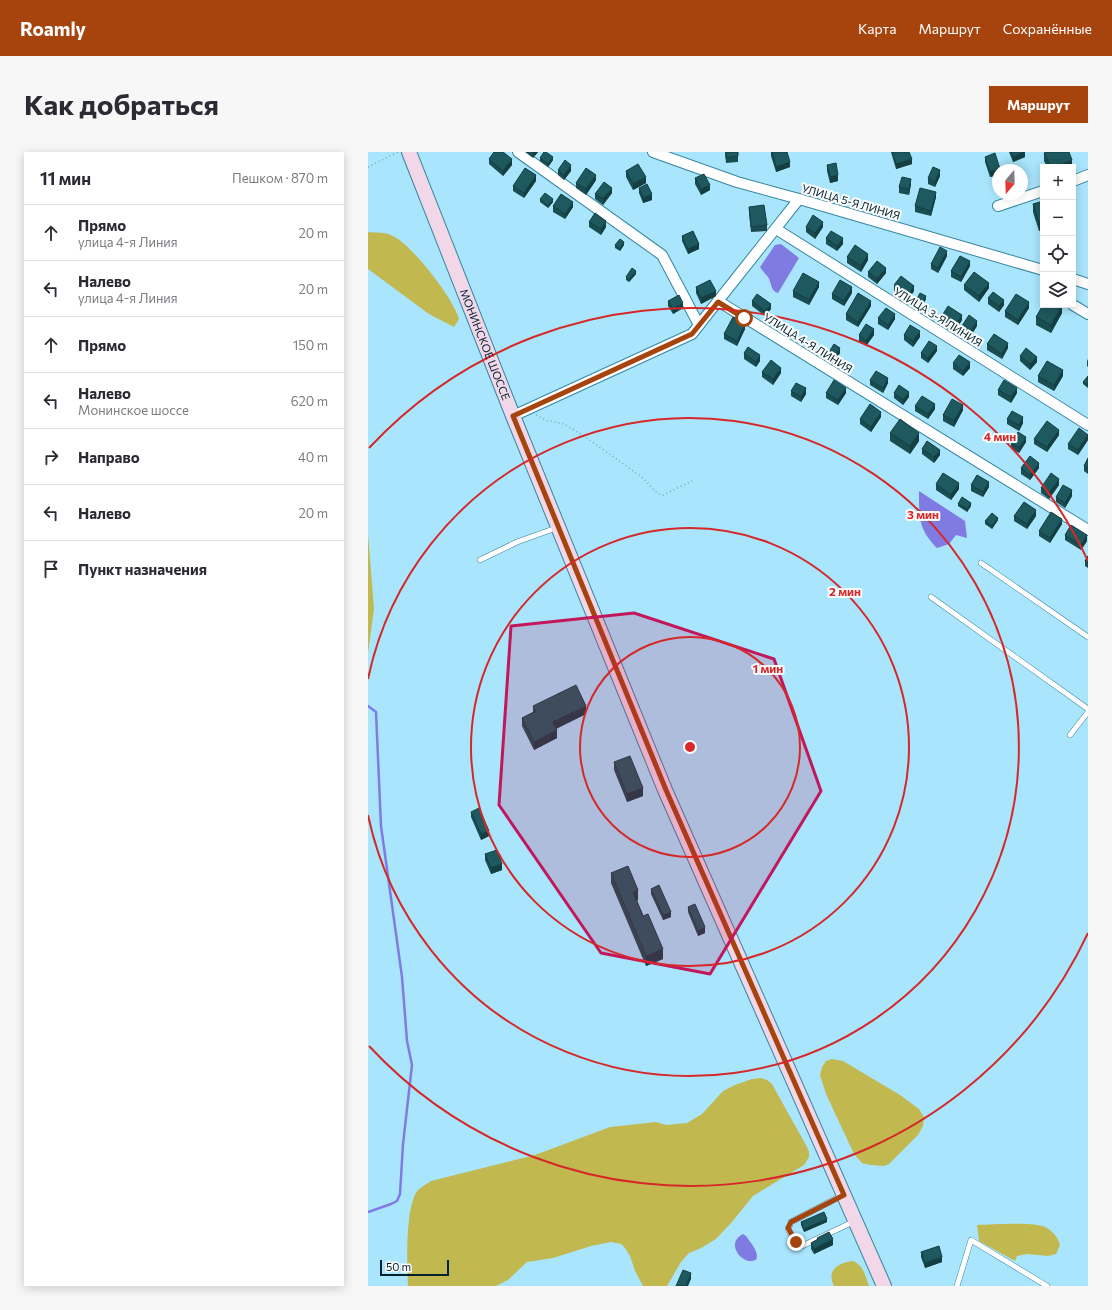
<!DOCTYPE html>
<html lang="ru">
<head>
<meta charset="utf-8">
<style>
  body { margin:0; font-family:Commissioner,sans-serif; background:#f7f7f7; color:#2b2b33 }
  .controls { position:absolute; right:12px; top:12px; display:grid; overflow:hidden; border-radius:0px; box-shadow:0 2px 10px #0003 }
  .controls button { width:36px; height:36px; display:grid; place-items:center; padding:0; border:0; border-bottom:1px solid #e1e1e2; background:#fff; color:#2b2b33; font:20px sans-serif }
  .compass { position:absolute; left:624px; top:12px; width:36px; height:36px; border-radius:50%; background:#fff; box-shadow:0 2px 10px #0003; rotate:199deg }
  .scale { position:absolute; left:12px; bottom:10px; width:69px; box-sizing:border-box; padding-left:4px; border:2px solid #00222d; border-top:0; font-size:11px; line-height:14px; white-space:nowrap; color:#00222d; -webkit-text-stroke:3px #fcfcfc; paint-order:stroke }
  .stop { position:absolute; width:12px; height:12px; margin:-9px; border:3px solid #a7430d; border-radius:50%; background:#fff }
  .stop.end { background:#a7430d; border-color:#fff; box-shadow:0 1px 4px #0008 }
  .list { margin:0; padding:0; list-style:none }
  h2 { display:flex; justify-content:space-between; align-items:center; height:52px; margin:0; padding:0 16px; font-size:17px }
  h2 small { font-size:13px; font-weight:400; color:#7c7c81 }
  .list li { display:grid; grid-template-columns:26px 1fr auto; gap:12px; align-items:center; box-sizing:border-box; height:56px; padding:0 16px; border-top:1px solid #e1e1e2 }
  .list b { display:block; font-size:15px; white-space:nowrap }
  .list p { margin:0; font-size:13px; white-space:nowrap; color:#7c7c81 }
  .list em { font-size:13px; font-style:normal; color:#7c7c81 }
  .icon { flex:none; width:22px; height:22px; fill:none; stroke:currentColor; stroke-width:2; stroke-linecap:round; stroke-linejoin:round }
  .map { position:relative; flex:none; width:720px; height:1134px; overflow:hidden; border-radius:0px }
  header { display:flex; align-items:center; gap:24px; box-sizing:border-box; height:56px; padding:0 20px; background:#a7430d; color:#fff }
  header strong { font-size:19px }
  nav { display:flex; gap:22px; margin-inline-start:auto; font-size:14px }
  .intro { display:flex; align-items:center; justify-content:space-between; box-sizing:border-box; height:96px; padding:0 24px }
  h1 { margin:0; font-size:28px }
  .button { padding:10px 18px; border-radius:0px; background:#a7430d; color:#fff; font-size:14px; font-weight:700 }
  main { display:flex; gap:24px; padding:0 24px }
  aside { flex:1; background:#fff; border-radius:0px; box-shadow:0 2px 10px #0003 }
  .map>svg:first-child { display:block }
</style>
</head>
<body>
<header>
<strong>Roamly</strong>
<nav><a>Карта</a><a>Маршрут</a><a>Сохранённые</a></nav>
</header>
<div class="intro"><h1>Как добраться</h1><a class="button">Маршрут</a></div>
<main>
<aside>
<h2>11 мин<small>Пешком · 870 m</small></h2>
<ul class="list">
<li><svg class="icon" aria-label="ahead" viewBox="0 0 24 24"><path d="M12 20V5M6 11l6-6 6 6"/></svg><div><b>Прямо</b><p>улица 4-я Линия</p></div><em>20 m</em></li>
<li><svg class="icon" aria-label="left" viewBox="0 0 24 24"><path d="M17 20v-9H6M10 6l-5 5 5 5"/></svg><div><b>Налево</b><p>улица 4-я Линия</p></div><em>20 m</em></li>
<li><svg class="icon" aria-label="ahead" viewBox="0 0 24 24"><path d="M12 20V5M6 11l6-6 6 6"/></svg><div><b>Прямо</b></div><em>150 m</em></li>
<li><svg class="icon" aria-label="left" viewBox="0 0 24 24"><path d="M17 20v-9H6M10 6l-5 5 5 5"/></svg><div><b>Налево</b><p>Монинское шоссе</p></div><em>620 m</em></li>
<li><svg class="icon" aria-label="right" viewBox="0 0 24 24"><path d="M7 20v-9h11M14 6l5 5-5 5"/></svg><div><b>Направо</b></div><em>40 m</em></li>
<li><svg class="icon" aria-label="left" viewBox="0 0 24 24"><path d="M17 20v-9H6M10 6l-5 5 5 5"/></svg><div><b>Налево</b></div><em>20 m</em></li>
<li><svg class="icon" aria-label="arrive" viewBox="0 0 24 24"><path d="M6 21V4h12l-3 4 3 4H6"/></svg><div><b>Пункт назначения</b></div></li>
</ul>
</aside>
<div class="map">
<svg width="720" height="1134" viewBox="0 0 720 1134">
  <rect width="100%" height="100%" fill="#a9e6fd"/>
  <!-- green -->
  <g fill="#c2b850">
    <path d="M 1,80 C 8,81 17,80 23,83 C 42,90 86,147 91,167 L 86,175 L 61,162 L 0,117 L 0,81 Z"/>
    <path d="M 0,382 L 6,457 L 0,501 Z"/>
    <path d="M 464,907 L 475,909 L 532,943 L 551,957 L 556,965 L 555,974 L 550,983 L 521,1012 L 516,1014 L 502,1013 L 494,1011 L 486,1002 L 458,942 L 452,923 L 454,915 L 458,909 Z"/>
    <path d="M 393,926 L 399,928 L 404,932 L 439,995 L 441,1000 L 441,1005 L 436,1013 L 385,1044 L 364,1070 L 348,1087 L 333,1096 L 321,1101 L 313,1110 L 299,1134 L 275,1134 L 267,1119 L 262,1104 L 257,1096 L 253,1092 L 243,1090 L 223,1094 L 185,1106 L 159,1110 L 140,1128 L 128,1134 L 40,1134 C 39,1114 37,1053 50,1038 C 53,1035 59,1032 63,1029 L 167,1003 L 242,975 L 288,970 L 298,973 L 319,971 L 334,962 L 355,939 L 367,933 L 384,927 Z"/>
    <path d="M 609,1073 C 624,1073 668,1069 679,1076 C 686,1081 690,1085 692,1093 L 688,1102 L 680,1104 L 659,1102 L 649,1104 L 647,1109 L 611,1089 Z"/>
    <path d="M 485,1109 C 496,1114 497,1123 501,1134 L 466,1134 C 458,1118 470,1111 485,1109 Z"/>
  </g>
  <!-- water -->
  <g fill="#807be3">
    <path d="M 413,92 L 431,106 L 410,141 C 402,139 404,131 400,125 C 397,122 394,118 392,115 L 407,93 Z"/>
    <path d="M 551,339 L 597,369 L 599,386 L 588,383 L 581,392 L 569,396 C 550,377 551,364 551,339 Z"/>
    <path d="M 375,1082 L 378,1084 C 383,1091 392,1101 388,1108 C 385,1109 383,1109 381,1109 C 370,1107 359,1090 375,1082 Z"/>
  </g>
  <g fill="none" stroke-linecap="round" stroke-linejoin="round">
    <!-- stream -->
    <path stroke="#807be3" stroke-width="2.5" d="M 0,554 L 8,560 L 13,674 L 34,825 L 39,889 L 44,913 L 35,992 L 32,1042 L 29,1049 L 23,1052 L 0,1060"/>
    <!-- service casing -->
    <g stroke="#3585a0" stroke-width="6">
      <g id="service">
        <path d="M 112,408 L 149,390 L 188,376"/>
        <path d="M 613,411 L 720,485"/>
        <path d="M 563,445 L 720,557"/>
        <path d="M 702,583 L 720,560"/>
        <path d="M 475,1043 L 423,1070 L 420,1077 C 424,1083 427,1092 434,1094 L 487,1069"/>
        <path d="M 589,1134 L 603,1088 L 679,1134"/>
      </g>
    </g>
    <!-- minor casing -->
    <g stroke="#3585a0" stroke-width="12">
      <g id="minor">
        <path d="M 150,0 L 294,103 L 331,173 L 350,149 L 720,378"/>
        <path d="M 285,0 L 369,30 L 431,47 L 675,118"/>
        <path d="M 705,29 L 720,23"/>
        <path d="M 630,54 L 675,39"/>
        <path d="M 408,77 L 720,273"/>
        <path d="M 705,127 L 720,132"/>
        <path d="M 350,149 L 431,47"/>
        <path d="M 705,153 L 720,162"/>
        <path d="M 145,264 L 324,182 L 331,173"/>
      </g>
    </g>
    <!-- secondary casing -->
    <g stroke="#3585a0" stroke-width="16">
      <g id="secondary">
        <path id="s1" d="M 41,0 L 145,264 L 297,638 L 516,1134"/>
      </g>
    </g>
    <!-- path -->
    <g stroke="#72a6b9" stroke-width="1.5" stroke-dasharray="1 3" stroke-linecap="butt">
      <path d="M 0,15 L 30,0"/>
      <path d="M 168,263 L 178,268 L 196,272 L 213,282 L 275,326 L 290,342 L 295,343 L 324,329"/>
    </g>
    <!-- service -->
    <use href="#service" stroke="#fff" stroke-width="5"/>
    <!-- minor -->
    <use href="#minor" stroke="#fff" stroke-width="10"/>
    <!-- secondary -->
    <use href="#secondary" stroke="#f1d7e7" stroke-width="14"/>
  </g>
  <!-- wall -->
  <g fill="#194d51">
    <path d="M 157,0 L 170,0 L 165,6 Z"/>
    <path d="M 357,0 L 370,0 L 370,10 L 358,11 Z"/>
    <path d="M 403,0 L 419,0 L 422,15 L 408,20 L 403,4 Z"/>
    <path d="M 523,0 L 541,0 L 544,12 L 528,17 Z"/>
    <path d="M 641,0 L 657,0 L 657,5 L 645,10 Z"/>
    <path d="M 676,1 L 704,15 L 679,15 L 676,9 Z"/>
    <path d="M 617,5 L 632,18 L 630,18 L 630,23 L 622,25 L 617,10 Z"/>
    <path d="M 172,6 L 185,8 L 180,15 L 172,9 Z"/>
    <path d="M 121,7 L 144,13 L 135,24 L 121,12 Z"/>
    <path d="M 459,13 L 470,29 L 462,31 L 459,19 Z"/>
    <path d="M 190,18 L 203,19 L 196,28 L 190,23 Z"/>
    <path d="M 258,19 L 278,31 L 265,38 L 258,25 Z"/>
    <path d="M 572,24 L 567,35 L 560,32 L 560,26 Z"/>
    <path d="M 327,26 L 342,38 L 333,43 L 327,32 Z"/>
    <path d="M 228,28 L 218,43 L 208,36 L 208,31 Z"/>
    <path d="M 168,29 L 156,46 L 145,39 L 145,34 Z"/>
    <path d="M 543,32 L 541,43 L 531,41 L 531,35 Z"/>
    <path d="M 271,36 L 284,48 L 275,51 L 271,41 Z"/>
    <path d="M 244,41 L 235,53 L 227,47 L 227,42 Z"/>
    <path d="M 568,45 L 563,64 L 547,60 L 547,54 Z"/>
    <path d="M 172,47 L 185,50 L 180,56 L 172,50 Z"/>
    <path d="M 675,49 L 675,77 L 671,79 L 665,60 L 665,52 Z"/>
    <path d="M 185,54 L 205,55 L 197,67 L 185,60 Z"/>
    <path d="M 381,55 L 399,73 L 399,79 L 383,80 L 381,60 Z"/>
    <path d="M 221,70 L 238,75 L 233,83 L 221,75 Z"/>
    <path d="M 438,75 L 455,75 L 447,87 L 438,80 Z"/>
    <path d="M 314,84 L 331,97 L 320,102 L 314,89 Z"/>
    <path d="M 458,86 L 475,92 L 469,99 L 458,92 Z"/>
    <path d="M 247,93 L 256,93 L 252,99 L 247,96 Z"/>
    <path d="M 579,104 L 570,121 L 563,117 L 563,112 Z"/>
    <path d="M 479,105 L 500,108 L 493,120 L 479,111 Z"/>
    <path d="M 602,114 L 593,130 L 583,125 L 583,119 Z"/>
    <path d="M 500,120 L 518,121 L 509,132 L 500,125 Z"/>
    <path d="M 268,122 L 261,130 L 258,128 L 258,125 Z"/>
    <path d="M 526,133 L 546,139 L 540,148 L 526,139 Z"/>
    <path d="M 596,133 L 621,136 L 611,150 L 596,138 Z"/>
    <path d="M 328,135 L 348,144 L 333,152 L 328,141 Z"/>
    <path d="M 451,135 L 441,153 L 425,145 L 425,139 Z"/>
    <path d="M 484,141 L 476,154 L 464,147 L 464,142 Z"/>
    <path d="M 620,146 L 636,153 L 631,160 L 620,152 Z"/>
    <path d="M 558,147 L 552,158 L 546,155 L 546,152 Z"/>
    <path d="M 300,149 L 315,156 L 305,162 L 300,154 Z"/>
    <path d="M 384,149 L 403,157 L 397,164 L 384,154 Z"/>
    <path d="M 503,154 L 490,175 L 478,168 L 478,162 Z"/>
    <path d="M 661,156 L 650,173 L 637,165 L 637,159 Z"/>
    <path d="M 694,161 L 683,181 L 668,173 L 668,165 Z"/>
    <path d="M 510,166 L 527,167 L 520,178 L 510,172 Z"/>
    <path d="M 572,167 L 594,168 L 586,181 L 572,172 Z"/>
    <path d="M 609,174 L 600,188 L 592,183 L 592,177 Z"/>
    <path d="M 377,177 L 369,194 L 356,187 L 356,182 Z"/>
    <path d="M 491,183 L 506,183 L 498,194 L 491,189 Z"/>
    <path d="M 536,183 L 552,185 L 545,195 L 536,188 Z"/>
    <path d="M 619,192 L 640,196 L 634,207 L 619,198 Z"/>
    <path d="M 569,199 L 560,211 L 553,206 L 553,201 Z"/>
    <path d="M 376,201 L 392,209 L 388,215 L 376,207 Z"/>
    <path d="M 472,201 L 465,212 L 459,209 L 459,203 Z"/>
    <path d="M 652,204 L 669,210 L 662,218 L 652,209 Z"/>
    <path d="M 720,207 L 720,215 L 719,214 L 719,209 Z"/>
    <path d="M 585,211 L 602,216 L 595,224 L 585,217 Z"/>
    <path d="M 394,220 L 413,221 L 405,233 L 394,225 Z"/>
    <path d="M 670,224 L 695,224 L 686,239 L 670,230 Z"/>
    <path d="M 720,224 L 720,236 L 715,232 L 715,230 Z"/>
    <path d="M 502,228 L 520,231 L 515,241 L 502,233 Z"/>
    <path d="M 630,238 L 649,241 L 643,251 L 630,243 Z"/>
    <path d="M 423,239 L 438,242 L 433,250 L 423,244 Z"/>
    <path d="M 458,241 L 478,241 L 470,253 L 458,246 Z"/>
    <path d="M 526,241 L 541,245 L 535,253 L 526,246 Z"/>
    <path d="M 547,254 L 567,257 L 560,267 L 547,259 Z"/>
    <path d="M 595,258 L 586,275 L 575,269 L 575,263 Z"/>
    <path d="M 513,265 L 503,280 L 492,272 L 492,267 Z"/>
    <path d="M 639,267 L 655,271 L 651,279 L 639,272 Z"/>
    <path d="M 522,281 L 551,289 L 542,302 L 522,289 Z"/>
    <path d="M 691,283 L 679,300 L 666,292 L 666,287 Z"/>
    <path d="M 720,288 L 710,303 L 700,297 L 700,292 Z"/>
    <path d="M 658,290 L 651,301 L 643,297 L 643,291 Z"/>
    <path d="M 554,297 L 572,303 L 566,311 L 554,302 Z"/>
    <path d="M 720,306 L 720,322 L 716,319 L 716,314 Z"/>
    <path d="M 653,316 L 671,316 L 662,328 L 653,322 Z"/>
    <path d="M 568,332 L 591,337 L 583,348 L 568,338 Z"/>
    <path d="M 603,333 L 621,335 L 615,345 L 603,339 Z"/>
    <path d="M 691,333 L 681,347 L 673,341 L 673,336 Z"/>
    <path d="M 704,344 L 697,356 L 688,350 L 688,345 Z"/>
    <path d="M 590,352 L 603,354 L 599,360 L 590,354 Z"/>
    <path d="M 646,364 L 668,364 L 659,377 L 646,369 Z"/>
    <path d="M 630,368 L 624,377 L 617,372 L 617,369 Z"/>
    <path d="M 694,372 L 682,391 L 671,384 L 671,379 Z"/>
    <path d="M 697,383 L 719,389 L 713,398 L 697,388 Z"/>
    <path d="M 720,404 L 720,416 L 717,414 L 717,409 Z"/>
    <path d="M 165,554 L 218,562 L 188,577 L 189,586 L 166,598 L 154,574 L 154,566 L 165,560 Z"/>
    <path d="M 246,610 L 275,644 L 259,650 L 246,618 Z"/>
    <path d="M 103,660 L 121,684 L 113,688 L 103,665 Z"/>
    <path d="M 117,702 L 134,718 L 123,722 L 117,708 Z"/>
    <path d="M 243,721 L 270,748 L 269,749 L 295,807 L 278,814 L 243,731 Z"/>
    <path d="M 283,737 L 303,765 L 295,768 L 283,742 Z"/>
    <path d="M 320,755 L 337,781 L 330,784 L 320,760 Z"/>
    <path d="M 433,1070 L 459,1070 L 436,1080 L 433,1073 Z"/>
    <path d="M 449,1086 L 465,1093 L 446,1102 L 443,1097 L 443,1091 L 449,1088 Z"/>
    <path d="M 553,1100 L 574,1110 L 557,1116 L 553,1105 Z"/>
  </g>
  <!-- shaded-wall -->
  <g fill="#143e42">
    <path d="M 166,0 L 170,0 L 165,6 L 165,1 Z"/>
    <path d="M 656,0 L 657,0 L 657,5 L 645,10 L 645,5 Z"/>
    <path d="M 185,5 L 185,8 L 180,15 L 180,12 Z"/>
    <path d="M 144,7 L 144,13 L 135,24 L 135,19 Z"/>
    <path d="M 544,7 L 544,12 L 528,17 L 528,12 Z"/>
    <path d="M 704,8 L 704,15 L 688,15 Z"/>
    <path d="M 422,10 L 422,15 L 408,20 L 408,15 Z"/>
    <path d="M 203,13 L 203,19 L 196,28 L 196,23 Z"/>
    <path d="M 632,17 L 632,18 L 630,18 L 630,23 L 622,25 L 622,20 Z"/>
    <path d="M 572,18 L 572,24 L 567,35 L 567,30 Z"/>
    <path d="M 168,23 L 168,29 L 156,46 L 156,41 Z"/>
    <path d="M 228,23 L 228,28 L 218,43 L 218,37 Z"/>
    <path d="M 470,23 L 470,29 L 462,31 L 462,25 Z"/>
    <path d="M 278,25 L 278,31 L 265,38 L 265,32 Z"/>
    <path d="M 543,27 L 543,32 L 541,43 L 541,37 Z"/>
    <path d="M 342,33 L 342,38 L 333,43 L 333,37 Z"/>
    <path d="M 244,36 L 244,41 L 235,53 L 235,47 Z"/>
    <path d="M 568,40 L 568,45 L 563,64 L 563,59 Z"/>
    <path d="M 284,42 L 284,48 L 275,51 L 275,46 Z"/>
    <path d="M 185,47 L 185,50 L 180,56 L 180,54 Z"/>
    <path d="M 205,50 L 205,55 L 197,67 L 197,62 Z"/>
    <rect x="705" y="61" width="1" height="8"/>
    <path d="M 238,69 L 238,75 L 233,83 L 233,77 Z"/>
    <path d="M 675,69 L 675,77 L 671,79 L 671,71 Z"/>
    <path d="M 455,70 L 455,75 L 447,87 L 447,81 Z"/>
    <path d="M 475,86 L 475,92 L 469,99 L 469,94 Z"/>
    <path d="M 256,90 L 256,93 L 252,99 L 252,97 Z"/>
    <path d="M 331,92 L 331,97 L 320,102 L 320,97 Z"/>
    <path d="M 579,99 L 579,104 L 570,121 L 570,116 Z"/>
    <path d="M 500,102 L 500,108 L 493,120 L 493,114 Z"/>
    <path d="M 602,109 L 602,114 L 593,130 L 593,125 Z"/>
    <path d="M 518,116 L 518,121 L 509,132 L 509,127 Z"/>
    <path d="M 268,119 L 268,122 L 261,130 L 261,128 Z"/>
    <path d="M 451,130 L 451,135 L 441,153 L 441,148 Z"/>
    <path d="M 621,131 L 621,136 L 611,150 L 611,144 Z"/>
    <path d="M 546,134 L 546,139 L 540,148 L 540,143 Z"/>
    <path d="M 484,135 L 484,141 L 476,154 L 476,149 Z"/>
    <path d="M 348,139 L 348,144 L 333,152 L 333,146 Z"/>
    <path d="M 558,144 L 558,147 L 552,158 L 552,155 Z"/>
    <path d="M 636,148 L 636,153 L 631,160 L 631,154 Z"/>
    <path d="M 503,149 L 503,154 L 490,175 L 490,170 Z"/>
    <path d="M 661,150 L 661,156 L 650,173 L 650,168 Z"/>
    <path d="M 315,151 L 315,156 L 305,162 L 305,157 Z"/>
    <path d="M 403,152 L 403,157 L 397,164 L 397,159 Z"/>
    <path d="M 694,153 L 694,161 L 683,181 L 683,173 Z"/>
    <path d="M 527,162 L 527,167 L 520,178 L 520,173 Z"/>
    <path d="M 594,163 L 594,168 L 586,181 L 586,176 Z"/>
    <path d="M 609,169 L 609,174 L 600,188 L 600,183 Z"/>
    <path d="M 377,172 L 377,177 L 369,194 L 369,189 Z"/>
    <path d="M 506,177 L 506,183 L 498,194 L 498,189 Z"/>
    <path d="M 552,179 L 552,185 L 545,195 L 545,189 Z"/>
    <path d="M 640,191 L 640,196 L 634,207 L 634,202 Z"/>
    <path d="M 569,194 L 569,199 L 560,211 L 560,206 Z"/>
    <path d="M 472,196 L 472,201 L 465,212 L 465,207 Z"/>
    <path d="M 392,203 L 392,209 L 388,215 L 388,210 Z"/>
    <path d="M 669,205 L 669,210 L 662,218 L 662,212 Z"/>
    <path d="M 602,210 L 602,216 L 595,224 L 595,219 Z"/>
    <path d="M 413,216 L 413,221 L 405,233 L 405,227 Z"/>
    <path d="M 695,218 L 695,224 L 686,239 L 686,233 Z"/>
    <path d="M 520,226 L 520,231 L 515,241 L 515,236 Z"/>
    <path d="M 438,236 L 438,242 L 433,250 L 433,245 Z"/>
    <path d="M 478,236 L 478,241 L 470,253 L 470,248 Z"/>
    <path d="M 649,236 L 649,241 L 643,251 L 643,245 Z"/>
    <path d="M 541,240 L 541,245 L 535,253 L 535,248 Z"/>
    <path d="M 567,252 L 567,257 L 560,267 L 560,262 Z"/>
    <path d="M 595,253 L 595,258 L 586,275 L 586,269 Z"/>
    <path d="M 513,260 L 513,265 L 503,280 L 503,275 Z"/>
    <path d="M 655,265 L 655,271 L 651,279 L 651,273 Z"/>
    <path d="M 691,278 L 691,283 L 679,300 L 679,295 Z"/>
    <path d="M 551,281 L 551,289 L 542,302 L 542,294 Z"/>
    <path d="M 720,283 L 720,288 L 710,303 L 710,298 Z"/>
    <path d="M 658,285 L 658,290 L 651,301 L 651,296 Z"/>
    <path d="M 572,298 L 572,303 L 566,311 L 566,305 Z"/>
    <path d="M 671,311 L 671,316 L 662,328 L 662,323 Z"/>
    <path d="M 691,327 L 691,333 L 681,347 L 681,341 Z"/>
    <path d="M 621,330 L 621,335 L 615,345 L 615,340 Z"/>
    <path d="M 591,331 L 591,337 L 583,348 L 583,343 Z"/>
    <path d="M 704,338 L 704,344 L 697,356 L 697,351 Z"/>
    <path d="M 603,351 L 603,354 L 599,360 L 599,357 Z"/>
    <path d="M 668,358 L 668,364 L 659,377 L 659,372 Z"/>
    <path d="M 630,366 L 630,368 L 624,377 L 624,374 Z"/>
    <path d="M 694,367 L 694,372 L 682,391 L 682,386 Z"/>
    <path d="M 719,383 L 719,389 L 713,398 L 713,393 Z"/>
    <path d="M 218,554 L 218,562 L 185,578 L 185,570 Z"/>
    <path d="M 189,578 L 189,586 L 166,598 L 166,590 Z"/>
    <path d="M 275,636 L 275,644 L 259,650 L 259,642 Z"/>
    <path d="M 121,679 L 121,684 L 113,688 L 113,682 Z"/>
    <path d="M 134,712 L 134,718 L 123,722 L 123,716 Z"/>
    <path d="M 270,738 L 270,748 L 265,750 L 265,740 Z"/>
    <path d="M 303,760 L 303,765 L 295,768 L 295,763 Z"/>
    <path d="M 337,775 L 337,781 L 330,784 L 330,779 Z"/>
    <path d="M 295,797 L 295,807 L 278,814 L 278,804 Z"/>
    <path d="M 459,1067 L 459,1070 L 436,1080 L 436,1077 Z"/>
    <path d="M 465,1087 L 465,1093 L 446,1102 L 446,1097 Z"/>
    <path d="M 574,1105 L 574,1110 L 557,1116 L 557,1111 Z"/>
    <path d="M 323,1121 L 323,1127 L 320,1134 L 318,1134 Z"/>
  </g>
  <!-- building -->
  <g fill="#1d595e" stroke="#143e42">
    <path d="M 126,0 L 135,0 L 144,7 L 135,19 L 121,7 Z"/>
    <path d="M 176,0 L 178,0 L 185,5 L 180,12 L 172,6 Z"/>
    <path d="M 358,0 L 370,0 L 370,4 L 358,6 Z"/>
    <path d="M 404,0 L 419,0 L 422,10 L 408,15 Z"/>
    <path d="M 524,0 L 541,0 L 544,7 L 528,12 Z"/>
    <path d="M 643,0 L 656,0 L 645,5 Z"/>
    <path d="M 679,0 L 701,0 L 704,8 L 688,15 L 683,15 L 676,1 Z"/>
    <path d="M 627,1 L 632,17 L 622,20 L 617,5 Z"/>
    <path d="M 197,8 L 203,13 L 196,23 L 190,18 Z"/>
    <path d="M 468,11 L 470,23 L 462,25 L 459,13 Z"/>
    <path d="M 270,12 L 278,25 L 265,32 L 258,19 Z"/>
    <path d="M 565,15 L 572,18 L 567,30 L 560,26 Z"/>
    <path d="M 157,16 L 168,23 L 156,41 L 145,34 Z"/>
    <path d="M 218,16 L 228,23 L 218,37 L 208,31 Z"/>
    <path d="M 336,22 L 342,33 L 333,37 L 327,26 Z"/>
    <path d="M 534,25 L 543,27 L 541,37 L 531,35 Z"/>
    <path d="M 236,30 L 244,36 L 235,47 L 227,42 Z"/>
    <path d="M 279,32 L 284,42 L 275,46 L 271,36 Z"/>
    <path d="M 552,36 L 568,40 L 563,59 L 547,54 Z"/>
    <path d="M 177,41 L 185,47 L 180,54 L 172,47 Z"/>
    <path d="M 193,42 L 205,50 L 197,62 L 185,54 Z"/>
    <path d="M 675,49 L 675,69 L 671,71 L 665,52 Z"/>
    <path d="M 396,53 L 399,73 L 383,75 L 381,55 Z"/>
    <path d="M 227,61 L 238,69 L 233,77 L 221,70 Z"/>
    <path d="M 445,63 L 455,70 L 447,81 L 438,75 Z"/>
    <path d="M 325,79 L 331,92 L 320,97 L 314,84 Z"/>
    <path d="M 463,79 L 475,86 L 469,94 L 458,86 Z"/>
    <path d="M 252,87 L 256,90 L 252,97 L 247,93 Z"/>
    <path d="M 487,93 L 500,102 L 493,114 L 479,105 Z"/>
    <path d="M 572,95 L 579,99 L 570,116 L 563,112 Z"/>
    <path d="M 592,104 L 602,109 L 593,125 L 583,119 Z"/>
    <path d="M 509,109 L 518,116 L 509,127 L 500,120 Z"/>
    <path d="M 264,116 L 268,119 L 261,128 L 258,125 Z"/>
    <path d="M 606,120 L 621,131 L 611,144 L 596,133 Z"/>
    <path d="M 435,121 L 451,130 L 441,148 L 425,139 Z"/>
    <path d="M 533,124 L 546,134 L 540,143 L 526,133 Z"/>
    <path d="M 342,128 L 348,139 L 333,146 L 328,135 Z"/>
    <path d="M 472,128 L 484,135 L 476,149 L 464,142 Z"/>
    <path d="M 625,140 L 636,148 L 631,154 L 620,146 Z"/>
    <path d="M 490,141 L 503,149 L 490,170 L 478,162 Z"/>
    <path d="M 552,141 L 558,144 L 552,155 L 546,152 Z"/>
    <path d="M 389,142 L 403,152 L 397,159 L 384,149 Z"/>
    <path d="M 648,142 L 661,150 L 650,168 L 637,159 Z"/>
    <path d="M 311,143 L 315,151 L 305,157 L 300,149 Z"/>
    <path d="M 675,153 L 694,153 L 683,173 L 668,165 Z"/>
    <path d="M 580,154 L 594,163 L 586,176 L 572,167 Z"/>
    <path d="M 518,156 L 527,162 L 520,173 L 510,166 Z"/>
    <path d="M 601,163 L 609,169 L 600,183 L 592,177 Z"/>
    <path d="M 365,165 L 377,172 L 369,189 L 356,182 Z"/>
    <path d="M 498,172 L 506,177 L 498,189 L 491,183 Z"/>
    <path d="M 542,173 L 552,179 L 545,189 L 536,183 Z"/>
    <path d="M 626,182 L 640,191 L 634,202 L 619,192 Z"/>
    <path d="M 561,189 L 569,194 L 560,206 L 553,201 Z"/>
    <path d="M 466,192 L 472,196 L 465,207 L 459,203 Z"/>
    <path d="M 380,195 L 392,203 L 388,210 L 376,201 Z"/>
    <path d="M 658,196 L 669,205 L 662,212 L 652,204 Z"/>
    <path d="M 591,203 L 602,210 L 595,219 L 585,211 Z"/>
    <path d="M 403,208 L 413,216 L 405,227 L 394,220 Z"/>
    <path d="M 679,209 L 695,218 L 686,233 L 670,224 Z"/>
    <path d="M 508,219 L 520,226 L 515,236 L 502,228 Z"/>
    <path d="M 720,224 L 720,233 L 715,230 Z"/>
    <path d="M 466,228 L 478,236 L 470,248 L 458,241 Z"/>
    <path d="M 636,228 L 649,236 L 643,245 L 630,238 Z"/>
    <path d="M 428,231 L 438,236 L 433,245 L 423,239 Z"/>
    <path d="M 531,233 L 541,240 L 535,248 L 526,241 Z"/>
    <path d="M 554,244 L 567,252 L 560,262 L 547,254 Z"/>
    <path d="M 584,247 L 595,253 L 586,269 L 575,263 Z"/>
    <path d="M 502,252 L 513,260 L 503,275 L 492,267 Z"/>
    <path d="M 644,259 L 655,265 L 651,273 L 639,267 Z"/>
    <path d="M 532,267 L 551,281 L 542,294 L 522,281 Z"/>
    <path d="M 679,269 L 691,278 L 679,295 L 666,287 Z"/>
    <path d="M 711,276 L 720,283 L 710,298 L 700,292 Z"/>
    <path d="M 650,280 L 658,285 L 651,296 L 643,291 Z"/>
    <path d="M 559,289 L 572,298 L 566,305 L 554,297 Z"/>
    <path d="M 662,304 L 671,311 L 662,323 L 653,316 Z"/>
    <path d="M 720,306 L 720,317 L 716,314 Z"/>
    <path d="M 575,321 L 591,331 L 583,343 L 568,332 Z"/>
    <path d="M 683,321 L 691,327 L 681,341 L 673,336 Z"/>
    <path d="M 609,323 L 621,330 L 615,340 L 603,333 Z"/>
    <path d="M 695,333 L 704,338 L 697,351 L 688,345 Z"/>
    <path d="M 594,345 L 603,351 L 599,357 L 590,352 Z"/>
    <path d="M 656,350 L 668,358 L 659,372 L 646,364 Z"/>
    <path d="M 683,360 L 694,367 L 682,386 L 671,379 Z"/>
    <path d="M 624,361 L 630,366 L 624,374 L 617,369 Z"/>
    <path d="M 703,373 L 719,383 L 713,393 L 697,383 Z"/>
    <path d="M 720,404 L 720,411 L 717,409 Z"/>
    <path d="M 208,533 L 218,554 L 185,570 L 189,578 L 166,590 L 154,566 L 168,559 L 165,554 Z"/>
    <path d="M 262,604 L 275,636 L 259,642 L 246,610 Z"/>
    <path d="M 111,656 L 121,679 L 113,682 L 103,660 Z"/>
    <path d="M 129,698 L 134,712 L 123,716 L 117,702 Z"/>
    <path d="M 260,714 L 270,738 L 265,740 L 275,764 L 280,762 L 295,797 L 278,804 L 243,721 Z"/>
    <path d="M 291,733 L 303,760 L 295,763 L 283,737 Z"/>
    <path d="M 327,752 L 337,775 L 330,779 L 320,755 Z"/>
    <path d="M 456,1060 L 459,1067 L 436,1077 L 433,1070 Z"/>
    <path d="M 461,1080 L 465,1087 L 446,1097 L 443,1091 L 450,1087 L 449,1086 Z"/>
    <path d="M 571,1094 L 574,1105 L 557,1111 L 553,1100 Z"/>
    <path d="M 315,1118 L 323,1121 L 318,1134 L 308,1134 Z"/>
  </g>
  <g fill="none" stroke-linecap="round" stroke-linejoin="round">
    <!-- route -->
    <path stroke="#a7430d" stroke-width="5" d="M 376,166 L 350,150 L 324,182 L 145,264 L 298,638 L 476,1043 L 423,1070 L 420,1076 L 428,1090"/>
  </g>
  <!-- marked area -->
  <path fill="#c2185b" fill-opacity="0.2" stroke="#c2185b" stroke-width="3" stroke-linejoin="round" d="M 266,461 L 406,507 L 453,639 L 342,822 L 233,801 L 131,653 L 143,474 Z"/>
  <!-- distance rings -->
  <g fill="none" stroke="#d62828" stroke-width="2">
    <circle cx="322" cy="595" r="110"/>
    <circle cx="322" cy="595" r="219"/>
    <path d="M0 527A329 329 0 1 1 0 663"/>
    <path d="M720 781A439 439 0 0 1 1 894M1 296A439 439 0 0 1 720 409"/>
  </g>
  <g text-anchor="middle" stroke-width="4" stroke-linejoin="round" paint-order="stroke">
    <!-- street labels -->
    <g font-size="11" fill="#00222d" stroke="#fcfcfc">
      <text transform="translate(483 50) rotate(16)" y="4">УЛИЦА 5-Я ЛИНИЯ</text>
      <text transform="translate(570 165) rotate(32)" y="4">УЛИЦА 3-Я ЛИНИЯ</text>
      <text transform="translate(440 191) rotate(32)" y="4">УЛИЦА 4-Я ЛИНИЯ</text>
      <text dy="4" stroke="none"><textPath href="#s1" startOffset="207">МОНИНСКОЕ ШОССЕ</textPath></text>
    </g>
  </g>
  <circle cx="322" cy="595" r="6" fill="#d62828" stroke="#fcfcfc" stroke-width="2"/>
  <g font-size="12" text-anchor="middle" font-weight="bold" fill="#d62828" stroke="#fcfcfc" stroke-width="4" stroke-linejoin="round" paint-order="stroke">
    <text x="632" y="289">4 мин</text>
    <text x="555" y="367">3 мин</text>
    <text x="477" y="444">2 мин</text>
    <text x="400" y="521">1 мин</text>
  </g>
</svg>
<div class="controls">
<button>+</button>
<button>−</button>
<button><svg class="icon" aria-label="locate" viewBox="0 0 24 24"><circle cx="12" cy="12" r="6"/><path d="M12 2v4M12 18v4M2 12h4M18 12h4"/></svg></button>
<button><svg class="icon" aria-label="layers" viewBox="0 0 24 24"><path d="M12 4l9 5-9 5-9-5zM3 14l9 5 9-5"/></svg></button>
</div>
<svg class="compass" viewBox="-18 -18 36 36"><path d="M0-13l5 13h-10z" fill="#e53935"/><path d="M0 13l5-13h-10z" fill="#7c7c81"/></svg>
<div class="scale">50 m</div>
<div class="stop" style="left:376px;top:166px"></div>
<div class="stop end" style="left:428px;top:1090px"></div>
</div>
</main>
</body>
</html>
